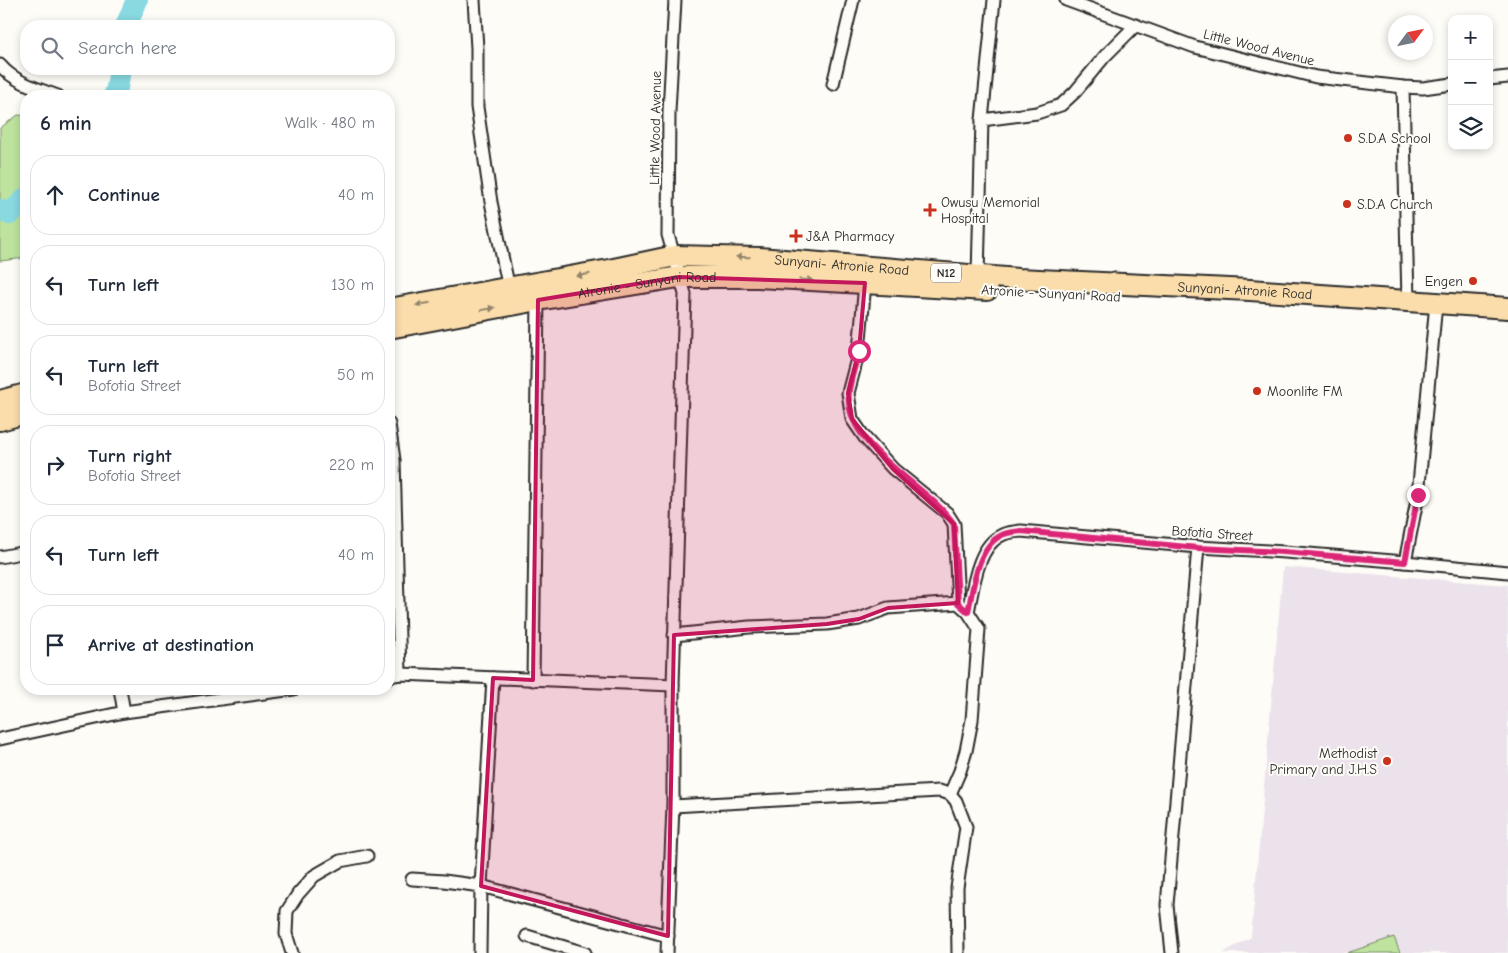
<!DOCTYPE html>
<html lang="en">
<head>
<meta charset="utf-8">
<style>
  body { margin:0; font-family:"Comic Neue",sans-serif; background:#f6f6f7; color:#1f2937 }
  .controls { position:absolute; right:15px; top:15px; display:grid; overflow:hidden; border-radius:10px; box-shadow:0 2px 8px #0003 }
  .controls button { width:45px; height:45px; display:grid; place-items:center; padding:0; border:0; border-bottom:1px solid #e0e1e3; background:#fff; color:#1f2937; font:25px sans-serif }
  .compass { position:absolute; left:1388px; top:15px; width:45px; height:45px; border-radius:50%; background:#fff; box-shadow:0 2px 8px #0003; rotate:57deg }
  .stop { position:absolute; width:15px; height:15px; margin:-11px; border:4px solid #db2777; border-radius:50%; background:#fff }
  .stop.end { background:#db2777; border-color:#fff; box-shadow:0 1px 5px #0008 }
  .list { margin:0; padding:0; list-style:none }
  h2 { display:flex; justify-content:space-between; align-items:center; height:65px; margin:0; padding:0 20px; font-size:21px }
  h2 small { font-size:16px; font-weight:400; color:#747a83 }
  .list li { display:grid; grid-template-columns:32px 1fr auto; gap:15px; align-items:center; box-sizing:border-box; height:80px; margin:0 10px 10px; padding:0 10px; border:1px solid #e0e1e3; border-radius:20px }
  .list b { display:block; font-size:19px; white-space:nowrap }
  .list p { margin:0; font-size:16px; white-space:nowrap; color:#747a83 }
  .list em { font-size:16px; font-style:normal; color:#747a83 }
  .icon { flex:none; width:28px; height:28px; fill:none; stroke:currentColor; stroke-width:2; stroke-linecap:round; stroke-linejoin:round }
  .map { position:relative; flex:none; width:1508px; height:953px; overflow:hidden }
  .search { position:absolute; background:#fff; box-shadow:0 2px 8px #0003; left:20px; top:20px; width:375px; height:55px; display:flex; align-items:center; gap:12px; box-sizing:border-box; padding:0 18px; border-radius:20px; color:#747a83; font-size:19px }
  .panel { position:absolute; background:#fff; box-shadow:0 2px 8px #0003; left:20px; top:90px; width:375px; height:605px; border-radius:20px }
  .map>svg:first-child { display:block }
</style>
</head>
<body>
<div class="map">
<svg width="1508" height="953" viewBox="0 0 1508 953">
  <rect width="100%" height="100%" fill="#fdfcf7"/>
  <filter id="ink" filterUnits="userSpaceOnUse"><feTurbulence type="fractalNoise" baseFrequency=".02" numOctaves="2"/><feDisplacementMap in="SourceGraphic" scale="10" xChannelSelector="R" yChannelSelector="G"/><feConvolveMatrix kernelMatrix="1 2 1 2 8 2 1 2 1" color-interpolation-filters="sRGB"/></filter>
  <g filter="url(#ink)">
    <!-- built -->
    <path fill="#ece2ec" d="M 1283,567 L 1508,585 L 1508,953 L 1223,953 L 1251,937 Z"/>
    <!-- green -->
    <g fill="#bde39e" stroke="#748764">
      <path d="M 18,115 L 26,116 L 26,258 L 0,261 L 0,128 Z"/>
      <path d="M 1394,937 L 1400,953 L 1347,953 Z"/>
    </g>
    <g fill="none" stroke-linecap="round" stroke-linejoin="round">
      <!-- river -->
      <g stroke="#88d9e0" stroke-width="22">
        <path d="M 126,26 L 137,0"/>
        <path d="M 114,96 L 117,88 L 120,69"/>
        <path d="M 0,210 L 10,214 L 26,198"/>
      </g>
      <!-- street casing -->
      <g stroke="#2b2b2b" stroke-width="15">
        <g id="street">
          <path d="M 474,0 L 477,48 L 477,107 L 491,202 L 509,289"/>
          <path d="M 1066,0 L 1195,47 L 1316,77 L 1403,87 L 1423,88 L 1452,84"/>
          <path d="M 0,65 C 14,82 38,89 58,96"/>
          <path d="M 1489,79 L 1508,77"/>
          <path d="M 833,84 L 853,0"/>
          <path d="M 1403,87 L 1408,302"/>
          <path d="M 982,120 L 1037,113 L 1061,105 L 1075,92 L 1105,56 L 1136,25"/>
          <path d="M 978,276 L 982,120 L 994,0"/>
          <path d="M 865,283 L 859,351 L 848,393 L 852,419 L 865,438 L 893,469 L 947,513 L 954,524 L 958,603"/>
          <path d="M 389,424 L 394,460 L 400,674"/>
          <path d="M 0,557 L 26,552"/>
          <path d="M 1405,562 L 1418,495 L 1435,314"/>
          <path d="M 968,612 C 973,589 977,546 1002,535 C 1007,532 1015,532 1021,531 L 1198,547 L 1285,552 L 1405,562 L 1508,572"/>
          <path d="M 674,635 L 749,627 L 827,624 L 859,619 L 888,608 L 958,603 L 968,612 L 979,629 L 972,720 L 966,751 L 960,771 L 950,794"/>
          <path d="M 389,676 L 400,674 L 673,685"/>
          <path d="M 533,680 L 538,300"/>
          <path d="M 124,712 L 294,689"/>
          <path d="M 0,739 L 124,712 L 120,689"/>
          <path d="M 673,806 L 939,791 L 950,794 L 956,801 L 966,827 L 957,888 L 958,953"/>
          <path d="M 412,879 L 444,881 L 481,886 L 668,936"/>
          <path d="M 527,936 L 585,953"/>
          <path d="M 292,953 L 286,934 L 287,911 L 298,894 L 314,876 L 340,861 L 367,856"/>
          <path d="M 480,953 L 481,886 L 493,678"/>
          <path d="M 667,953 L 673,806 L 673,685 L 685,294 L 668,235 L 669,112 L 675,0"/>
          <path d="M 1172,953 L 1167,905 L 1198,547"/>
        </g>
      </g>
      <!-- highway casing -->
      <g stroke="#2b2b2b" stroke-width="24">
        <g id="highway">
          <path id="s1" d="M 389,309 L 609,270 L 675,256 L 759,258 L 1018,279 L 1250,290 L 1508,308"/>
          <path id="s2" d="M 389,328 L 538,300 L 679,277 L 758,277 L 987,290"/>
          <path d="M 0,401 L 26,394"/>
          <path d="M 0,420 L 26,413"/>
        </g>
      </g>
      <!-- street -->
      <use href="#street" stroke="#fdfcf7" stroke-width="11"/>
      <!-- highway -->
      <use href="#highway" stroke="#faddab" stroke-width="20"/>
    </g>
    <!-- one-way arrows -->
    <defs><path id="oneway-solid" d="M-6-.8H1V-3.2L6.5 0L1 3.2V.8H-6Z" transform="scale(1.25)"/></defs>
    <g fill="#92846b">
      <use href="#oneway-solid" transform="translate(743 257) rotate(-178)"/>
      <use href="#oneway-solid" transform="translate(583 275) rotate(170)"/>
      <use href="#oneway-solid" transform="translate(806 280) rotate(3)"/>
      <use href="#oneway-solid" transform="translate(423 304) rotate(170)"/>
      <use href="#oneway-solid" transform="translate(488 309) rotate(-10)"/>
    </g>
  </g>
  <g fill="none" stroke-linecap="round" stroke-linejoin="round" filter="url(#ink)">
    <!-- route -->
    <path stroke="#db2777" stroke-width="6" d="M 859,351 C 856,364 850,379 849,392 C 843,447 928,485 954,524 L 958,603 L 968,612 C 973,589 977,546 1002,535 C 1007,532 1015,532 1021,531 L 1198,548 L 1284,552 L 1405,562 L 1418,495"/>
  </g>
  <!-- marked area -->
  <path fill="#c2185b" fill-opacity="0.2" stroke="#c2185b" stroke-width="4" stroke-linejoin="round" d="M 679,277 L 865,283 L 859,351 L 848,393 L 852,419 L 893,469 L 954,524 L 958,603 L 888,608 L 859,619 L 827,624 L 674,635 L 668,936 L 481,886 L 493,678 L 533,680 L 538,300 Z"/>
  <!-- markers -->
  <g fill="#c8321e" stroke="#fdfcf7" stroke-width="2">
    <circle cx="1348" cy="138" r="5"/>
    <circle cx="1347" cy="204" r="5"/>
    <path d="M927.5 202.5h5v5h5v5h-5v5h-5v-5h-5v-5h5z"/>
    <path d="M793.5 228.5h5v5h5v5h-5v5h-5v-5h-5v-5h5z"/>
    <circle cx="1473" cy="281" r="5"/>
    <circle cx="1257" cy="391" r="5"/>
    <circle cx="1387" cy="761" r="5"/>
  </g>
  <g text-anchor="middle" stroke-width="4" stroke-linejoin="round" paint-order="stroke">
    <!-- shield labels -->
    <rect fill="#fdfcf7" stroke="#6a6a68" stroke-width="1" x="931" y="263.5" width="30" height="19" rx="4"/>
    <g font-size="12" font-weight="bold" fill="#2b2b2b">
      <text x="946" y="277">N12</text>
    </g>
    <!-- street labels -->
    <g font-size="14" fill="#2b2b2b" stroke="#fdfcf7">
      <text transform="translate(1259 47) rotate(14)" y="5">Little Wood Avenue</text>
      <text transform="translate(655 128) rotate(-89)" y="5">Little Wood Avenue</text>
      <text dy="5" stroke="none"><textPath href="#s1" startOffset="458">Sunyani- Atronie Road</textPath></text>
      <text dy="5" stroke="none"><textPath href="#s2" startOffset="262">Atronie - Sunyani Road</textPath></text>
      <text dy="5" stroke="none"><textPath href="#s1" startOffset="862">Sunyani- Atronie Road</textPath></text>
      <text transform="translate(1051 293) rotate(3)" y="5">Atronie - Sunyani Road</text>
      <text transform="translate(1212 533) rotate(4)" y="5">Bofotia Street</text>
    </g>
    <!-- poi labels -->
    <g font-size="14" fill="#2b2b2b" stroke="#fdfcf7" text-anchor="start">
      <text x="1358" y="143">S.D.A School</text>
      <text x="941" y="207">Owusu Memorial<tspan x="941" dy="16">Hospital</tspan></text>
      <text x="1357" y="209">S.D.A Church</text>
      <text x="806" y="241">J&amp;A Pharmacy</text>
      <text x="1463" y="286" text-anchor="end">Engen</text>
      <text x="1267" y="396">Moonlite FM</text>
      <text x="1377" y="758" text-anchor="end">Methodist<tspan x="1377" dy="16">Primary and J.H.S</tspan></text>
    </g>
  </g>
</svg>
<div class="controls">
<button>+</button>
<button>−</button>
<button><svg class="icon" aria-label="layers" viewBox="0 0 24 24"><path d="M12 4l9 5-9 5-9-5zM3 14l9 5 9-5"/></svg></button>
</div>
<svg class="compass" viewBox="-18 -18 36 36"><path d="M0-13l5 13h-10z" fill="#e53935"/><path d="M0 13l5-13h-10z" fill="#747a83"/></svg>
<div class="stop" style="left:859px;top:351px"></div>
<div class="stop end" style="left:1418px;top:495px"></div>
<div class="search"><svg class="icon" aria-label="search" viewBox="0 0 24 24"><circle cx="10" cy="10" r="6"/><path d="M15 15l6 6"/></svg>Search here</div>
<section class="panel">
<h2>6 min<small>Walk · 480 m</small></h2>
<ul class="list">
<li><svg class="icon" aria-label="ahead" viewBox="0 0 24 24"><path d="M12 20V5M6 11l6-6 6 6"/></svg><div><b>Continue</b></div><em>40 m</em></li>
<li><svg class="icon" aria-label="left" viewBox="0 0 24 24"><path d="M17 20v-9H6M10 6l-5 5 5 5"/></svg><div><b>Turn left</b></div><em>130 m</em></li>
<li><svg class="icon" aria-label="left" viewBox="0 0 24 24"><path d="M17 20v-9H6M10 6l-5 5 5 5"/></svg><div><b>Turn left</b><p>Bofotia Street</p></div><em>50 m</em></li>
<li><svg class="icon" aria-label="right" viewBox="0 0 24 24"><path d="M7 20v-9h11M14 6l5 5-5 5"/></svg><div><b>Turn right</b><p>Bofotia Street</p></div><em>220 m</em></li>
<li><svg class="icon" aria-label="left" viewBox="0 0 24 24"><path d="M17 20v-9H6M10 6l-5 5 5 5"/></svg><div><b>Turn left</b></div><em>40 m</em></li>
<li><svg class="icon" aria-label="arrive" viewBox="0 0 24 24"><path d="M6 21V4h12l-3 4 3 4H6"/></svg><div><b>Arrive at destination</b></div></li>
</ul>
</section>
</div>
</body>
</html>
